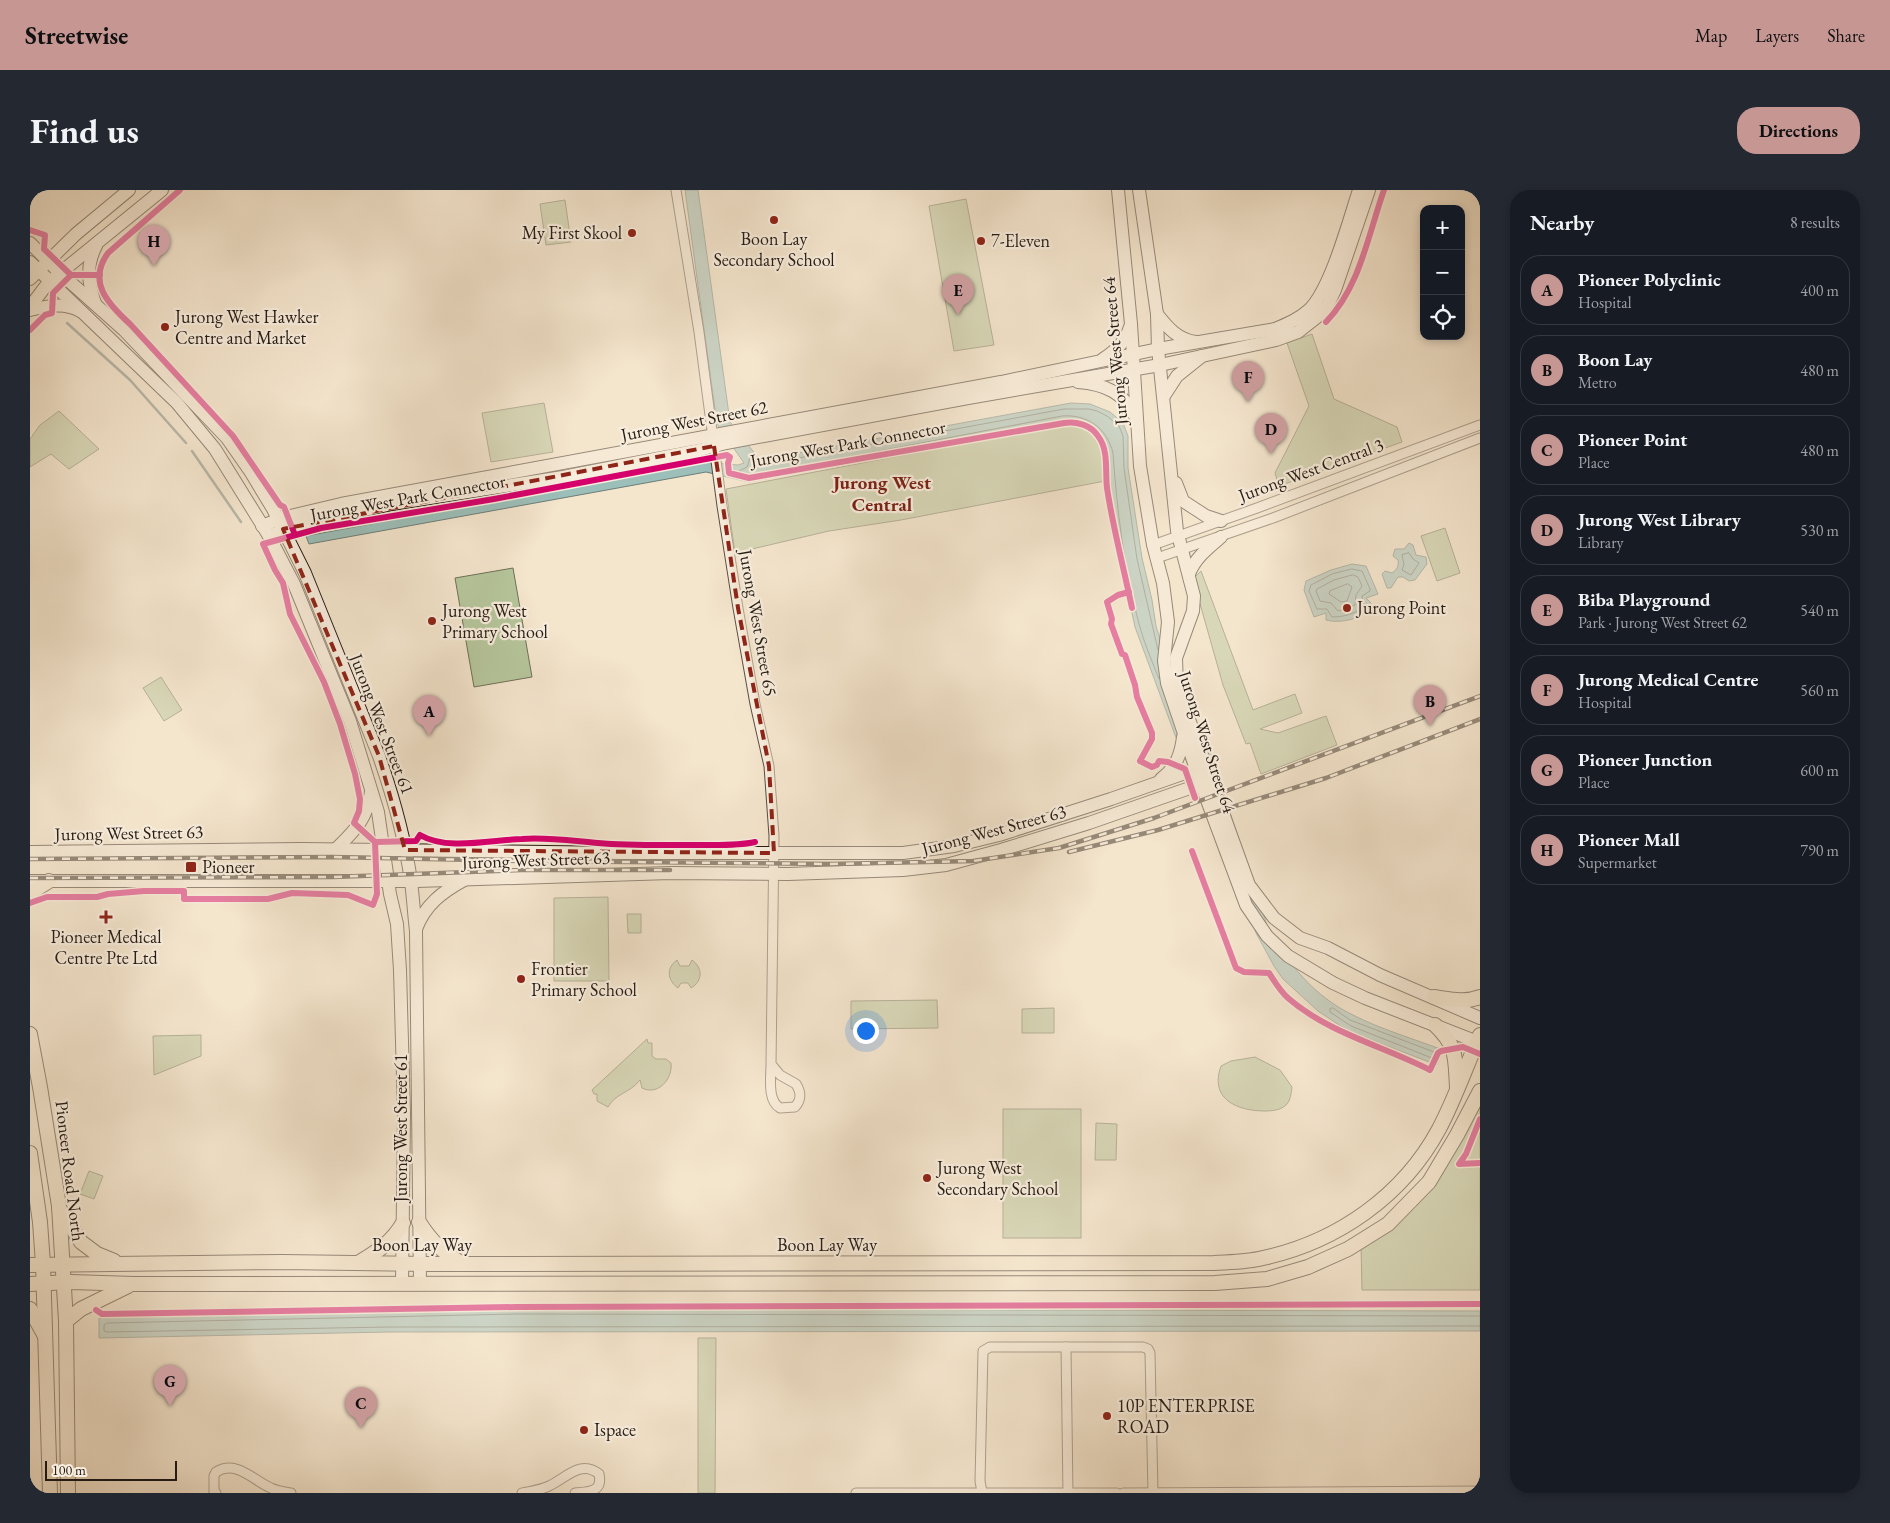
<!DOCTYPE html>
<html lang="en">
<head>
<meta charset="utf-8">
<style>
  body { margin:0; font-family:"EB Garamond",serif; background:#242831; color:#f1f3f6 }
  .controls { position:absolute; right:15px; top:15px; display:grid; overflow:hidden; border-radius:10px; box-shadow:0 2px 8px #0003 }
  .controls button { width:45px; height:45px; display:grid; place-items:center; padding:0; border:0; border-bottom:1px solid #363941; background:#171b24; color:#f1f3f6; font:25px sans-serif }
  .scale { position:absolute; left:15px; bottom:12px; width:132px; box-sizing:border-box; padding-left:5px; border:2px solid #271b14; border-top:0; font-size:14px; line-height:18px; white-space:nowrap; color:#271b14; -webkit-text-stroke:4px #f8eede; paint-order:stroke }
  .you { position:absolute; left:835px; top:840px; width:18px; height:18px; margin:-12px; border:4px solid #fff; border-radius:50%; background:#1a73e8; box-shadow:0 0 0 8px #1a73e833 }
  .badge { display:grid; place-items:center; width:32px; height:32px; border-radius:50%; background:#c59692; color:#111; font-size:16px; font-weight:700 }
  .pin { position:absolute; translate:-50% -41px; filter:drop-shadow(0 1px 2px #0008) }
  .pin::after { content:''; position:absolute; top:26px; width:18px; height:15px; background:inherit; clip-path:polygon(0 0,100% 0,50% 100%) }
  .list { margin:0; padding:0; list-style:none }
  h2 { display:flex; justify-content:space-between; align-items:center; height:65px; margin:0; padding:0 20px; font-size:21px }
  h2 small { font-size:16px; font-weight:400; color:#9ea1a6 }
  .list li { display:grid; grid-template-columns:32px 1fr auto; gap:15px; align-items:center; box-sizing:border-box; height:70px; margin:0 10px 10px; padding:0 10px; border:1px solid #363941; border-radius:20px }
  .list b { display:block; font-size:19px; white-space:nowrap }
  .list p { margin:0; font-size:16px; white-space:nowrap; color:#9ea1a6 }
  .list em { font-size:16px; font-style:normal; color:#9ea1a6 }
  .icon { flex:none; width:28px; height:28px; fill:none; stroke:currentColor; stroke-width:2; stroke-linecap:round; stroke-linejoin:round }
  .map { position:relative; flex:none; width:1450px; height:1303px; overflow:hidden; border-radius:20px }
  header { display:flex; align-items:center; gap:30px; box-sizing:border-box; height:70px; padding:0 25px; background:#c59692; color:#111 }
  header strong { font-size:24px }
  nav { display:flex; gap:28px; margin-inline-start:auto; font-size:18px }
  .intro { display:flex; align-items:center; justify-content:space-between; box-sizing:border-box; height:120px; padding:0 30px }
  h1 { margin:0; font-size:35px }
  .button { padding:12px 22px; border-radius:20px; background:#c59692; color:#111; font-size:18px; font-weight:700 }
  main { display:flex; gap:30px; padding:0 30px }
  aside { flex:1; background:#171b24; border-radius:20px; box-shadow:0 2px 8px #0003 }
  .map>svg:first-child { display:block }
</style>
</head>
<body>
<header>
<strong>Streetwise</strong>
<nav><a>Map</a><a>Layers</a><a>Share</a></nav>
</header>
<div class="intro"><h1>Find us</h1><a class="button">Directions</a></div>
<main>
<div class="map">
<svg width="1450" height="1303" viewBox="0 0 1450 1303">
  <rect width="100%" height="100%" fill="#f4e5cd"/>
  <filter id="stains"><feTurbulence type="fractalNoise" baseFrequency=".004" numOctaves="4"/><feColorMatrix values="0 0 0 0 .2 0 0 0 0 .09 0 0 0 0 .02 0 0 0 .5 -.17"/></filter>
  <radialGradient id="worn" r=".72"><stop offset=".6" stop-color="#630" stop-opacity="0"/><stop offset="1" stop-color="#630" stop-opacity=".3"/></radialGradient>
  <!-- green -->
  <g fill="#b6c69c" stroke="#6e7058">
    <path d="M 936,9 L 964,155 L 924,161 L 899,16 Z"/>
    <path d="M 535,10 L 541,52 L 516,55 L 510,14 Z"/>
    <path d="M 1282,144 L 1304,209 L 1367,237 L 1372,252 L 1249,296 L 1245,283 L 1279,216 L 1257,153 Z"/>
    <path d="M 514,213 L 523,262 L 461,272 L 452,223 Z"/>
    <path d="M 29,221 L 69,259 L 39,279 L 21,264 L 0,277 L 0,249 L 10,235 Z"/>
    <path d="M 1041,233 L 1051,235 L 1067,245 L 1074,273 L 1075,291 L 871,330 L 799,341 L 705,363 L 696,299 Z"/>
    <path d="M 1415,338 L 1430,383 L 1407,391 L 1391,346 Z"/>
    <path d="M 483,378 L 502,487 L 444,497 L 425,388 Z"/>
    <path d="M 1171,381 L 1223,520 L 1265,504 L 1272,523 L 1230,539 L 1248,543 L 1296,526 L 1307,555 L 1231,584 L 1220,553 L 1216,554 L 1193,495 L 1163,389 Z"/>
    <path d="M 131,487 L 152,520 L 134,531 L 113,498 Z"/>
    <path d="M 578,707 L 579,791 L 524,791 L 524,708 Z"/>
    <path d="M 597,724 L 611,724 L 611,743 L 598,743 Z"/>
    <path d="M 647,770 L 650,776 L 659,776 L 662,770 C 673,778 673,791 661,798 L 658,793 L 651,793 L 648,798 C 637,790 636,778 647,770 Z"/>
    <path d="M 907,810 L 908,838 L 821,839 L 821,811 Z"/>
    <path d="M 1024,818 L 1024,843 L 992,843 L 992,819 Z"/>
    <path d="M 171,845 L 171,866 L 124,885 L 123,846 Z"/>
    <path d="M 617,849 L 618,853 L 622,853 L 622,866 L 626,869 L 636,869 L 641,873 C 643,889 628,906 612,898 L 610,890 C 600,903 586,903 578,917 L 567,911 L 567,904 L 564,904 L 562,900 Z"/>
    <path d="M 1225,867 L 1250,880 L 1262,897 C 1261,903 1261,910 1256,915 C 1251,920 1242,921 1235,921 C 1207,921 1179,909 1191,876 L 1201,871 Z"/>
    <path d="M 1450,912 L 1450,1100 L 1332,1100 L 1331,1056 L 1362,1037 Z"/>
    <rect x="973" y="919" width="78" height="129"/>
    <path d="M 1066,933 L 1087,934 L 1086,970 L 1065,970 Z"/>
    <path d="M 59,981 L 73,986 L 64,1009 L 50,1004 Z"/>
    <path d="M 668,1148 L 686,1148 L 685,1303 L 668,1303 Z"/>
  </g>
  <!-- water -->
  <g fill="#9cbfba" stroke="#6d7d78">
    <path d="M 655,0 L 668,0 L 700,232 L 730,270 L 1041,213 L 1060,214 L 1080,222 L 1093,233 L 1098,246 L 1098,278 L 1112,368 L 1122,410 L 1126,436 L 1133,459 L 1164,538 L 1173,540 L 1238,738 C 1258,774 1285,807 1323,825 C 1350,839 1384,849 1413,860 L 1407,875 L 1318,841 L 1288,821 L 1253,789 L 1244,776 L 1226,743 L 1184,635 L 1145,545 L 1105,437 L 1085,343 L 1078,263 C 1072,241 1055,229 1032,231 L 719,292 L 676,282 L 279,354 L 276,346 L 673,272 L 708,275 L 714,273 L 687,234 Z"/>
    <path d="M 1379,353 L 1383,355 L 1386,365 L 1396,367 L 1397,374 L 1385,390 L 1379,391 L 1373,387 L 1368,387 L 1361,398 L 1357,398 L 1352,384 L 1355,381 L 1362,383 C 1367,380 1369,376 1368,370 L 1363,366 L 1365,359 L 1374,359 Z"/>
    <path d="M 1322,374 L 1336,376 L 1348,404 L 1336,408 L 1341,413 C 1337,429 1310,434 1296,430 L 1296,423 L 1284,427 L 1274,400 L 1276,391 L 1301,380 Z"/>
    <path d="M 486,1119 L 1450,1121 L 1450,1141 L 358,1142 L 69,1148 L 69,1128 Z"/>
  </g>
  <g fill="none" stroke-linecap="round" stroke-linejoin="round">
    <!-- shore -->
    <g stroke="#626d67" stroke-width="1">
      <path d="M 1379,363 L 1383,369 L 1389,373 L 1381,385 L 1372,380 L 1374,374 L 1372,365 Z"/>
      <path d="M 1322,379 L 1332,381 L 1340,399 L 1340,401 L 1332,406 L 1334,416 C 1326,424 1313,427 1302,427 L 1297,419 L 1287,419 L 1279,401 L 1281,395 L 1302,384 Z"/>
      <path d="M 1323,385 L 1328,387 L 1332,396 L 1326,405 L 1325,415 L 1308,421 L 1301,413 L 1290,411 L 1286,401 L 1287,399 L 1304,390 Z"/>
      <path d="M 1318,394 L 1322,397 L 1317,411 L 1311,412 L 1299,404 L 1300,401 Z"/>
      <path d="M 1128,460 L 1107,369 L 1094,278 L 1093,246 L 1089,236 L 1077,226 L 1067,221 L 1059,219 L 1034,219 L 731,275 L 727,274 L 720,268 L 717,277 L 709,281 L 710,284 L 719,286 L 1032,226 C 1057,224 1077,238 1083,263 C 1087,321 1094,378 1109,434 C 1114,453 1122,471 1129,489"/>
      <path d="M 1303,818 L 1320,830 L 1404,862 L 1405,867 L 1402,868 L 1321,836 L 1300,822 L 1300,819 Z"/>
      <path d="M 1450,1126 L 486,1124 L 77,1133 L 74,1135 L 74,1141 L 77,1142 L 358,1137 L 1450,1136"/>
    </g>
    <!-- stream -->
    <g stroke="#6d7d78" stroke-width="2.5">
      <path d="M 37,133 L 100,190 L 156,253"/>
      <path d="M 162,261 L 211,332"/>
    </g>
    <!-- street casing -->
    <g stroke="#5a4e42" stroke-width="11">
      <g id="street">
        <path d="M 646,0 L 669,142 L 692,316 L 708,418 L 725,514 L 739,576 L 744,646 L 741,874 C 741,888 737,910 750,918 L 765,917 C 772,909 771,902 766,894 L 750,885 L 741,874"/>
        <path d="M 1123,355 L 1227,318 L 1450,235"/>
        <path d="M 1127,368 L 1243,328 L 1450,248"/>
        <path d="M 1036,1157 L 1038,1303"/>
        <path d="M 952,1302 L 950,1291 L 953,1161 L 960,1157 L 1113,1157 L 1118,1159 L 1120,1163 L 1123,1303"/>
        <path d="M 186,1303 L 184,1303 L 184,1286 L 186,1282 C 206,1269 224,1291 241,1298 C 247,1301 255,1302 261,1303"/>
        <path d="M 492,1303 C 501,1301 511,1300 519,1296 C 536,1288 551,1269 569,1284 C 573,1302 559,1302 545,1303"/>
        <path d="M 826,1303 L 1087,1303"/>
        <path d="M 1093,1303 L 1450,1301"/>
      </g>
    </g>
    <!-- secondary casing -->
    <g stroke="#271b14" stroke-width="14">
      <g id="secondary">
        <path d="M 1088,0 L 1101,134 L 1110,276 L 1123,355 L 1133,393 L 1138,432 L 1134,471 L 1137,493 L 1171,594 L 1216,715 L 1237,746 L 1258,766 L 1303,793 L 1335,808 L 1450,853"/>
        <path d="M 1109,0 L 1127,124 L 1128,159 L 1147,341 L 1164,406 L 1163,421 L 1146,468 L 1147,496 L 1219,695 L 1244,728 L 1270,748 L 1298,758 L 1350,785 L 1450,828"/>
        <path d="M 0,53 L 30,83 L 94,140 L 197,248 L 220,281 L 243,319 L 275,383 L 349,566 C 363,606 375,649 381,691 C 383,707 384,724 386,741 L 390,1093"/>
        <path d="M 0,72 L 147,213 L 185,259 L 239,346 L 264,394 L 320,531 L 348,622 L 360,704 L 367,734 L 370,780 L 374,924 L 372,1093"/>
        <path d="M 0,89 L 46,44 L 99,0"/>
        <path d="M 65,113 C 58,93 56,75 66,56"/>
        <path d="M 0,117 L 15,97 L 30,83 L 132,0"/>
        <path d="M 0,120 C 17,116 34,112 50,121"/>
        <path d="M 1127,124 C 1137,137 1148,150 1166,152"/>
        <path d="M 1073,169 C 1086,161 1096,151 1100,137"/>
        <path d="M 1048,192 C 1075,194 1095,203 1106,228"/>
        <path d="M 1134,206 L 1147,186 L 1172,166"/>
        <path d="M 1146,293 L 1153,311 L 1176,326 L 1191,331"/>
        <path d="M 232,336 L 252,328 L 311,314 L 971,192 L 1128,159 L 1245,139 C 1257,134 1269,129 1279,120 C 1301,99 1319,30 1329,0"/>
        <path d="M 239,346 L 261,337 L 362,314 L 533,287 L 670,260 L 696,253 L 938,208 L 1130,175 L 1246,150 L 1268,142 L 1287,127 L 1298,115 L 1305,100 L 1339,0"/>
        <path d="M 1159,384 C 1165,368 1178,358 1191,347"/>
        <path d="M 1131,589 C 1146,578 1151,564 1153,547"/>
        <path d="M 305,660 C 325,640 336,631 341,602"/>
        <path d="M 0,662 L 271,659 L 593,663 L 873,663 L 924,656 L 969,645 L 1081,609 L 1175,576"/>
        <path d="M 0,691 L 387,691 L 640,683 L 758,684 L 873,680 L 916,675 L 971,660 L 1059,633 L 1180,591"/>
        <path d="M 386,739 C 395,715 412,702 434,690"/>
      </g>
    </g>
    <!-- primary casing -->
    <g stroke="#271b14" stroke-width="16">
      <g id="primary">
        <path d="M 0,703 L 19,691"/>
        <path d="M 1404,807 C 1419,809 1435,813 1450,807"/>
        <path d="M 1405,835 C 1428,857 1425,868 1427,897"/>
        <path d="M 0,844 L 10,897 L 29,1016 L 36,1131 L 38,1303"/>
        <path d="M 0,963 L 10,1032 L 13,1074 L 20,1303"/>
        <path d="M 29,1018 L 51,1052 L 67,1064 L 84,1071"/>
        <path d="M 389,1032 C 401,1051 413,1063 433,1074"/>
        <path d="M 328,1073 C 347,1062 362,1052 373,1033"/>
        <path d="M 0,1075 L 252,1072 L 396,1074 L 1184,1073 C 1200,1072 1218,1072 1233,1068 C 1307,1052 1373,1006 1409,939 C 1425,909 1436,876 1450,845"/>
        <path d="M 0,1094 L 41,1092 L 104,1094 L 1185,1093 L 1237,1089 L 1278,1077 L 1318,1059 L 1358,1034 L 1399,992 L 1427,945 L 1450,901"/>
        <path d="M 0,1119 L 15,1146"/>
        <path d="M 36,1131 L 51,1119 L 98,1096"/>
      </g>
    </g>
    <!-- street -->
    <use href="#street" stroke="#f8eede" stroke-width="9"/>
    <!-- secondary -->
    <use href="#secondary" stroke="#f8eede" stroke-width="12"/>
    <!-- primary -->
    <use href="#primary" stroke="#f4e5cd" stroke-width="14"/>
    <!-- rail casing -->
    <g stroke="#271b14" stroke-width="4.5">
      <g id="rail">
        <path d="M 1039,662 L 1128,640 L 1296,588 L 1450,529"/>
        <path d="M 0,669 L 302,667 L 492,671 L 802,674 L 943,671 L 1029,658 L 1124,628 L 1450,506"/>
        <path d="M 0,688 L 303,687 L 492,680 L 640,680"/>
      </g>
    </g>
    <!-- rail -->
    <use href="#rail" stroke="#f8eede" stroke-width="2.5" stroke-dasharray="8" stroke-linecap="butt"/>
    <!-- cycleway casing -->
    <g stroke="#f8eede" stroke-width="9">
      <g id="cycleway">
        <path d="M 150,0 L 78,63 C 57,92 78,114 100,134 L 203,246 L 250,315 L 254,317 L 265,345"/>
        <path d="M 0,40 L 15,45 L 14,59 L 41,85 L 70,85"/>
        <path d="M 1296,132 C 1330,97 1338,45 1354,0"/>
        <path d="M 0,140 L 15,125 L 22,123 L 23,103 L 41,85"/>
        <path d="M 1099,402 L 1088,405 L 1077,412 L 1082,429 L 1081,434 L 1092,464 L 1095,465 L 1105,495 L 1107,507 L 1122,543 L 1122,549 L 1110,571 L 1122,577 L 1127,575 L 1129,571 L 1138,572 L 1155,579 L 1165,608"/>
        <path d="M 345,652 L 386,651 L 390,645 C 417,661 461,650 492,649 C 517,647 543,651 568,653 C 601,656 635,655 668,655 C 687,655 707,656 725,652"/>
        <path d="M 1162,661 L 1206,778 L 1214,782 L 1239,783 C 1245,792 1250,801 1258,808 C 1298,843 1353,856 1400,880 L 1408,863 L 1411,861 L 1433,857 L 1450,864"/>
        <path d="M 0,713 L 17,707 L 67,707 L 78,704 L 114,701 L 154,701 L 154,709 L 238,709 L 262,703 L 318,705 L 343,715 L 347,704 L 345,652 L 324,633 L 329,621 L 330,609 L 325,584 L 310,534 L 294,492 L 260,424 L 253,393 L 245,380 L 233,354 L 291,338 L 464,309 L 697,265 L 700,267 L 698,273 L 699,283 L 719,288 L 1034,233 C 1046,231 1061,235 1068,246 C 1079,260 1075,281 1077,298 C 1083,338 1094,379 1102,418"/>
        <path d="M 1450,929 L 1436,964 L 1429,974 L 1450,973"/>
        <path d="M 66,1120 L 72,1124 L 486,1117 L 1450,1114"/>
      </g>
    </g>
    <!-- cycleway -->
    <use href="#cycleway" stroke="#d6006c" stroke-width="6"/>
  </g>
  <!-- marked area -->
  <path d="M0 0H1450V1303H0ZM 684,256 L 708,418 L 739,576 L 744,663 L 375,660 L 349,566 L 253,339 Z" fill="#f4e5cd" fill-opacity=".55" fill-rule="evenodd"/>
  <path fill="none" stroke="#8f2418" stroke-width="4" stroke-dasharray="10 6" stroke-linejoin="round" d="M 684,256 L 708,418 L 739,576 L 744,663 L 375,660 L 349,566 L 253,339 Z"/>
  <!-- markers -->
  <g fill="#8f2418" stroke="#f8eede" stroke-width="2">
    <circle cx="744" cy="30" r="5"/>
    <circle cx="602" cy="43" r="5"/>
    <circle cx="951" cy="51" r="5"/>
    <circle cx="135" cy="137" r="5"/>
    <circle cx="1317" cy="418" r="5"/>
    <circle cx="402" cy="431" r="5"/>
    <rect x="155" y="671" width="12" height="12" rx="2.5"/>
    <path d="M73.5 719.5h5v5h5v5h-5v5h-5v-5h-5v-5h5z"/>
    <circle cx="491" cy="789" r="5"/>
    <circle cx="897" cy="988" r="5"/>
    <circle cx="1077" cy="1226" r="5"/>
    <circle cx="554" cy="1240" r="5"/>
  </g>
  <g text-anchor="middle" stroke-width="4.5" stroke-linejoin="round" paint-order="stroke">
    <!-- poi labels -->
    <g font-size="18" fill="#271b14" stroke="#f8eede" text-anchor="start">
      <text x="592" y="49" text-anchor="end">My First Skool</text>
      <text x="744" y="55" text-anchor="middle">Boon Lay<tspan x="744" dy="21">Secondary School</tspan></text>
      <text x="961" y="57">7-Eleven</text>
      <text x="145" y="133">Jurong West Hawker<tspan x="145" dy="21">Centre and Market</tspan></text>
      <text x="1327" y="424">Jurong Point</text>
      <text x="412" y="427">Jurong West<tspan x="412" dy="21">Primary School</tspan></text>
      <text x="172" y="683">Pioneer</text>
      <text x="76" y="753" text-anchor="middle">Pioneer Medical<tspan x="76" dy="21">Centre Pte Ltd</tspan></text>
      <text x="501" y="785">Frontier<tspan x="501" dy="21">Primary School</tspan></text>
      <text x="907" y="984">Jurong West<tspan x="907" dy="21">Secondary School</tspan></text>
      <text x="1087" y="1222">10P ENTERPRISE<tspan x="1087" dy="21">ROAD</tspan></text>
      <text x="564" y="1246">Ispace</text>
    </g>
    <!-- street labels -->
    <g font-size="18" fill="#271b14" stroke="#f8eede">
      <text transform="translate(1085 161) rotate(-95)" y="6">Jurong West Street 64</text>
      <text transform="translate(664 231) rotate(-11)" y="6">Jurong West Street 62</text>
      <text transform="translate(818 254) rotate(-10)" y="6">Jurong West Park Connector</text>
      <text transform="translate(1281 280) rotate(-20)" y="6">Jurong West Central 3</text>
      <text transform="translate(378 308) rotate(-10)" y="6">Jurong West Park Connector</text>
      <text transform="translate(728 433) rotate(80)" y="6">Jurong West Street 65</text>
      <text transform="translate(352 534) rotate(69)" y="6">Jurong West Street 61</text>
      <text transform="translate(1177 552) rotate(72)" y="6">Jurong West Street 64</text>
      <text transform="translate(964 640) rotate(-15)" y="6">Jurong West Street 63</text>
      <text transform="translate(99 643) rotate(-1)" y="6">Jurong West Street 63</text>
      <text transform="translate(506 670) rotate(-2)" y="6">Jurong West Street 63</text>
      <text transform="translate(371 938) rotate(-90)" y="6">Jurong West Street 61</text>
      <text transform="translate(40 981) rotate(83)" y="6">Pioneer Road North</text>
      <text x="392" y="1061">Boon Lay Way</text>
      <text x="797" y="1061">Boon Lay Way</text>
    </g>
    <!-- neighbourhood labels -->
    <g font-size="19" font-weight="bold" fill="#7a1f14" stroke="#f8eede">
      <text x="852" y="299">Jurong West<tspan x="852" dy="22">Central</tspan></text>
    </g>
  </g>
  <rect width="100%" height="100%" filter="url(#stains)"/>
  <rect width="100%" height="100%" fill="url(#worn)"/>
</svg>
<div class="controls">
<button>+</button>
<button>−</button>
<button><svg class="icon" aria-label="locate" viewBox="0 0 24 24"><circle cx="12" cy="12" r="6"/><path d="M12 2v4M12 18v4M2 12h4M18 12h4"/></svg></button>
</div>
<div class="scale">100 m</div>
<div class="you"></div>
<div class="pin badge" style="left:399px;top:546px">A</div>
<div class="pin badge" style="left:1400px;top:536px">B</div>
<div class="pin badge" style="left:331px;top:1238px">C</div>
<div class="pin badge" style="left:1241px;top:264px">D</div>
<div class="pin badge" style="left:928px;top:125px">E</div>
<div class="pin badge" style="left:1218px;top:212px">F</div>
<div class="pin badge" style="left:140px;top:1216px">G</div>
<div class="pin badge" style="left:124px;top:76px">H</div>
</div>
<aside>
<h2>Nearby<small>8 results</small></h2>
<ul class="list">
<li><span class="badge">A</span><div><b>Pioneer Polyclinic</b><p>Hospital</p></div><em>400 m</em></li>
<li><span class="badge">B</span><div><b>Boon Lay</b><p>Metro</p></div><em>480 m</em></li>
<li><span class="badge">C</span><div><b>Pioneer Point</b><p>Place</p></div><em>480 m</em></li>
<li><span class="badge">D</span><div><b>Jurong West Library</b><p>Library</p></div><em>530 m</em></li>
<li><span class="badge">E</span><div><b>Biba Playground</b><p>Park · Jurong West Street 62</p></div><em>540 m</em></li>
<li><span class="badge">F</span><div><b>Jurong Medical Centre</b><p>Hospital</p></div><em>560 m</em></li>
<li><span class="badge">G</span><div><b>Pioneer Junction</b><p>Place</p></div><em>600 m</em></li>
<li><span class="badge">H</span><div><b>Pioneer Mall</b><p>Supermarket</p></div><em>790 m</em></li>
</ul>
</aside>
</main>
</body>
</html>
